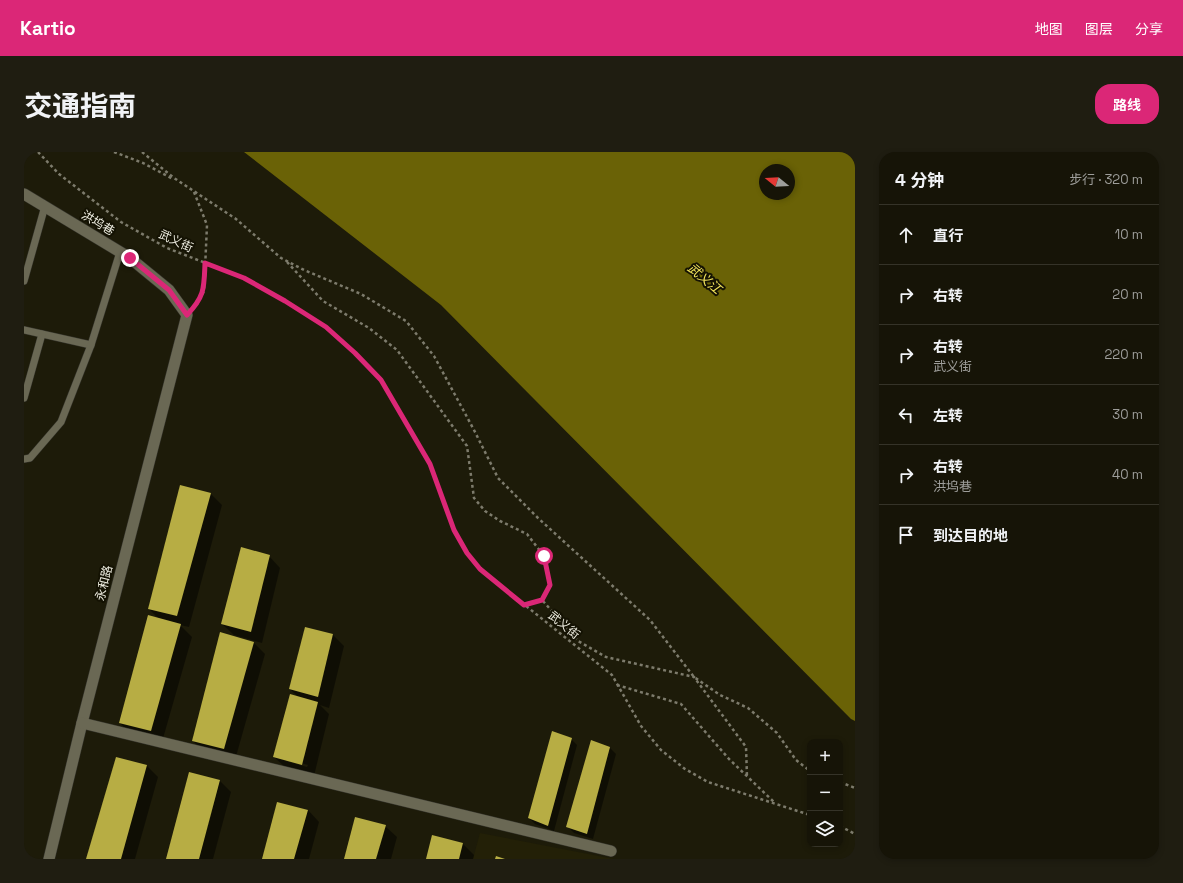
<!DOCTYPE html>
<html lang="zh">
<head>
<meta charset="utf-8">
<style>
  body { margin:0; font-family:"Space Grotesk","Noto Sans SC",sans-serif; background:#1f1d11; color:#f1f3f6 }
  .controls { position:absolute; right:12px; bottom:12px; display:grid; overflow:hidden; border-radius:8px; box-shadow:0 2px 6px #0003 }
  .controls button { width:36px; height:36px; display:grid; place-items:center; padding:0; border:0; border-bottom:1px solid #353328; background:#161407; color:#f1f3f6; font:20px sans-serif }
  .compass { position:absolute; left:735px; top:12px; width:36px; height:36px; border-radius:50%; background:#161407; box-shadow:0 2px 6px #0003; rotate:288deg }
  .stop { position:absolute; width:12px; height:12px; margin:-9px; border:3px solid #db2777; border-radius:50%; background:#fff }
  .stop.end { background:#db2777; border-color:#fff; box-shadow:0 1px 4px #0008 }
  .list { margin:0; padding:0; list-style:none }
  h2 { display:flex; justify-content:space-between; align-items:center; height:52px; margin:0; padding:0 16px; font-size:17px }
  h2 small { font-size:13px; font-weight:400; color:#9e9e9b }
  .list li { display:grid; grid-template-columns:26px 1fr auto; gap:12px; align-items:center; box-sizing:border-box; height:60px; padding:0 16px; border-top:1px solid #353328 }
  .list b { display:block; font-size:15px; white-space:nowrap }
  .list p { margin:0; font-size:13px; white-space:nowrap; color:#9e9e9b }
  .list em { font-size:13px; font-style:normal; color:#9e9e9b }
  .icon { flex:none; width:22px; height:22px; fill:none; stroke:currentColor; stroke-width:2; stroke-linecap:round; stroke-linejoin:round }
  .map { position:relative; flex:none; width:831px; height:707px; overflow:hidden; border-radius:16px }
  header { display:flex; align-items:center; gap:24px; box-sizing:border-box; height:56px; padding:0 20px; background:#db2777; color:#fff }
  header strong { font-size:19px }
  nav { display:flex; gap:22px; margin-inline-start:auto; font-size:14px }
  .intro { display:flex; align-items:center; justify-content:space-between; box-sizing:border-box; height:96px; padding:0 24px }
  h1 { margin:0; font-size:28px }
  .button { padding:10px 18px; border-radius:16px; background:#db2777; color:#fff; font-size:14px; font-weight:700 }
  main { display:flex; gap:24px; padding:0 24px }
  aside { flex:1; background:#161407; border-radius:16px; box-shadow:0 2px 6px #0003 }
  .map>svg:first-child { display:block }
</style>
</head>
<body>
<header>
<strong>Kartio</strong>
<nav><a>地图</a><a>图层</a><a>分享</a></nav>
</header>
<div class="intro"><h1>交通指南</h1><a class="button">路线</a></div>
<main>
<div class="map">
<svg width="831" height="707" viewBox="0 0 831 707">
  <rect width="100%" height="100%" fill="#1d1b09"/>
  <!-- built -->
  <path fill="#232007" d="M 456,681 L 590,707 L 449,707 Z"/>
  <!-- water -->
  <path fill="#6a6206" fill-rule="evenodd" d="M 220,0 L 831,0 L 831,569 L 827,567 L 417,153 ZM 741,18 L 765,18 L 765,42 L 741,42 Z"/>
  <!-- shadow -->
  <g fill="#0007" fill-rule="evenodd">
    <path d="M 157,334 L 187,342 L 198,353 L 165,475 L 156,473 L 168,485 L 138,590 L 107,582 L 96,571 L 135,467 L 125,457 Z"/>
    <path d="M 245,404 L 256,416 L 238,491 L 210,483 L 198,472 Z"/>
    <path d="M 282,476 L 309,483 L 320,494 L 305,556 L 296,553 L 305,562 L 290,624 L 262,616 L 250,605 L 275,546 L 266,537 ZM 262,607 L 284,613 L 283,615 L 262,609 Z"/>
    <path d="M 230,491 L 241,502 L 211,608 L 180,600 L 169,589 Z"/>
    <path d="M 547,587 L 553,593 L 530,679 L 511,672 L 505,666 Z"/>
    <path d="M 586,596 L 592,602 L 569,687 L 550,681 L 544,675 Z"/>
    <path d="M 93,606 L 123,614 L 134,625 L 111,707 L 63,707 Z"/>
    <path d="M 166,621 L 196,629 L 207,640 L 189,707 L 143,707 Z"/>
    <path d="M 284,658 L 295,670 L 285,707 L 239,707 Z"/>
    <path d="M 361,674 L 373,685 L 367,707 L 321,707 Z"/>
    <path d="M 409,684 L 439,692 L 450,703 L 449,707 L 403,707 Z"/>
  </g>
  <!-- building -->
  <g fill="#b7ad44">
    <path d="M 156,333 L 187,341 L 153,464 L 124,457 Z"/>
    <path d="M 217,395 L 246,403 L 227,480 L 197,472 Z"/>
    <path d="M 124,463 L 157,472 L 127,579 L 95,571 Z"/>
    <path d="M 281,475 L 309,482 L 294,545 L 265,537 Z"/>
    <path d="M 196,480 L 230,490 L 200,597 L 168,589 Z"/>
    <path d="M 266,542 L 294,550 L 278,613 L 249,605 Z"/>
    <path d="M 528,579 L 548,586 L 524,674 L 504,666 Z"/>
    <path d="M 567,588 L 586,595 L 563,682 L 542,675 Z"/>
    <path d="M 92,605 L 123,613 L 97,707 L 62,707 Z"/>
    <path d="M 165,620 L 196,628 L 175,707 L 142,707 Z"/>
    <path d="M 253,650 L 284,658 L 270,707 L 238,707 Z"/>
    <path d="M 331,665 L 362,673 L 352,707 L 320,707 Z"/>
    <path d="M 408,683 L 439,691 L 435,707 L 402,707 Z"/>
    <path d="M 472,704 L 481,707 L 471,707 Z"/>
  </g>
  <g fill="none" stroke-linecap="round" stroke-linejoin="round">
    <!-- service casing -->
    <g stroke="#36352d" stroke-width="8">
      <g id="service">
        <path d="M 0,129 L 21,54"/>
        <path d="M 0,178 L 67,193"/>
        <path d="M 0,246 L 18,182"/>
        <path d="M 0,307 L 6,306 L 37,270 L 67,193 L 96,100"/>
      </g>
    </g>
    <!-- minor casing -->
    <g stroke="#36352d" stroke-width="12">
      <g id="minor">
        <path d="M 0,42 L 106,106 L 145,138 L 163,163 L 58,571 L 25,707"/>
        <path d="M 58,571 L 587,699"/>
      </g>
    </g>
    <!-- path -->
    <g stroke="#7d7b6c" stroke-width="2.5" stroke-dasharray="3 3" stroke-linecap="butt">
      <path d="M 14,0 L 35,22 L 97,70 L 143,96 L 220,126 L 261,149 L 301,175 L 331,201 L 357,228 L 406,312 L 430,378 L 443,401 L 456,417 L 588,523 L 617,574 L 637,598 L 661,617 L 684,630 L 786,663"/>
      <path d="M 90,0 L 119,11 L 149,27"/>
      <path d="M 118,0 L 150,26 L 212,67 L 257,106 L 280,118 L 337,142 L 382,169 L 410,204 L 450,278 L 474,326 L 514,366 L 626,468 L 670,525 L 696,543 L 724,556 L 753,581 L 772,608 L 786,619"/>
      <path d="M 170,40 L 183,73 L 180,139 L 172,154"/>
      <path d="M 263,110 L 299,149 L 345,176 L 373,198 L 443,294 L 450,346 L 461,359 L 476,369 L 503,382 L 520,404 L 526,433 L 518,448 L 501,453"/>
      <path d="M 519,449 L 554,489 L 582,505 L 670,525 L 722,595 L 723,625"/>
      <path d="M 593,533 L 657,552 L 705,607 L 751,651"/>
      <path d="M 816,630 L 831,636"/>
      <path d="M 816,674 L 831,682"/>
    </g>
    <!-- service -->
    <use href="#service" stroke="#6a6854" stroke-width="7"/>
    <!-- minor -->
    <use href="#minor" stroke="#6a6854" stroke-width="11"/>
  </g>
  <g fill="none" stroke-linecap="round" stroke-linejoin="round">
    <!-- route -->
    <path stroke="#db2777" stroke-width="5" d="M 106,106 L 145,138 L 163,163 C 181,144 180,136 181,111 L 220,126 L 261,149 L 302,175 L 331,201 L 357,228 L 406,312 L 430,378 L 443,401 L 456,417 L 500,453 L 518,448 L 526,433 L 520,404"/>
  </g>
  <g text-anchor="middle" stroke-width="4" stroke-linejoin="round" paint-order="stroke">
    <!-- street labels -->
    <g font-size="12" fill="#f0efe3" stroke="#141203">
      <text transform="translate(74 71) rotate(31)" y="4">洪坞巷</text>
      <text transform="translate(152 89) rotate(25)" y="4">武义街</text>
      <text transform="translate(80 431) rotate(-76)" y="4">永和路</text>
      <text transform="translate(540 473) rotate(39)" y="4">武义街</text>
    </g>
    <!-- water labels -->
    <g font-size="13" font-style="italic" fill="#f5e75e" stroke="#141203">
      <text transform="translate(681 126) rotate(40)" y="5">武义江</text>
    </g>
  </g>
</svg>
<div class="controls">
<button>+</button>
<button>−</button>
<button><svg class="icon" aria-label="layers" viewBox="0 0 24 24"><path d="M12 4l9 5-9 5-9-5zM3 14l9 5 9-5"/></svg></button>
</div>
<svg class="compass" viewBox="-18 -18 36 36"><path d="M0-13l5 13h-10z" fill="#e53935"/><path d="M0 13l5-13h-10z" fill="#9e9e9b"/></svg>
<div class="stop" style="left:520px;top:404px"></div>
<div class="stop end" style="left:106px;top:106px"></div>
</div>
<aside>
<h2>4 分钟<small>步行 · 320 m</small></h2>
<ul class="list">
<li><svg class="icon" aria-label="ahead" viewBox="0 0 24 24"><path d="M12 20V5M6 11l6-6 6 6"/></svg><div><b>直行</b></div><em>10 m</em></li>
<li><svg class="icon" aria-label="right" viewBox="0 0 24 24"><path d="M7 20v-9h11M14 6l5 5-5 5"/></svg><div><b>右转</b></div><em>20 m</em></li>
<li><svg class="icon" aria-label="right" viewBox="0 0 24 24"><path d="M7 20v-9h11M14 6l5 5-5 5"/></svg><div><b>右转</b><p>武义街</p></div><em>220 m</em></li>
<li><svg class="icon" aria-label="left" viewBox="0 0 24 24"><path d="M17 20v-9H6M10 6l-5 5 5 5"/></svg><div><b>左转</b></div><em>30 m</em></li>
<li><svg class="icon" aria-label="right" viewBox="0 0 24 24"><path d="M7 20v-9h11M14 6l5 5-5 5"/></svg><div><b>右转</b><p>洪坞巷</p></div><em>40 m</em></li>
<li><svg class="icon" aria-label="arrive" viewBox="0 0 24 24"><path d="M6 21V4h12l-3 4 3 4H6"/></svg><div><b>到达目的地</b></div></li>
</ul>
</aside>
</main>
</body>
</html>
